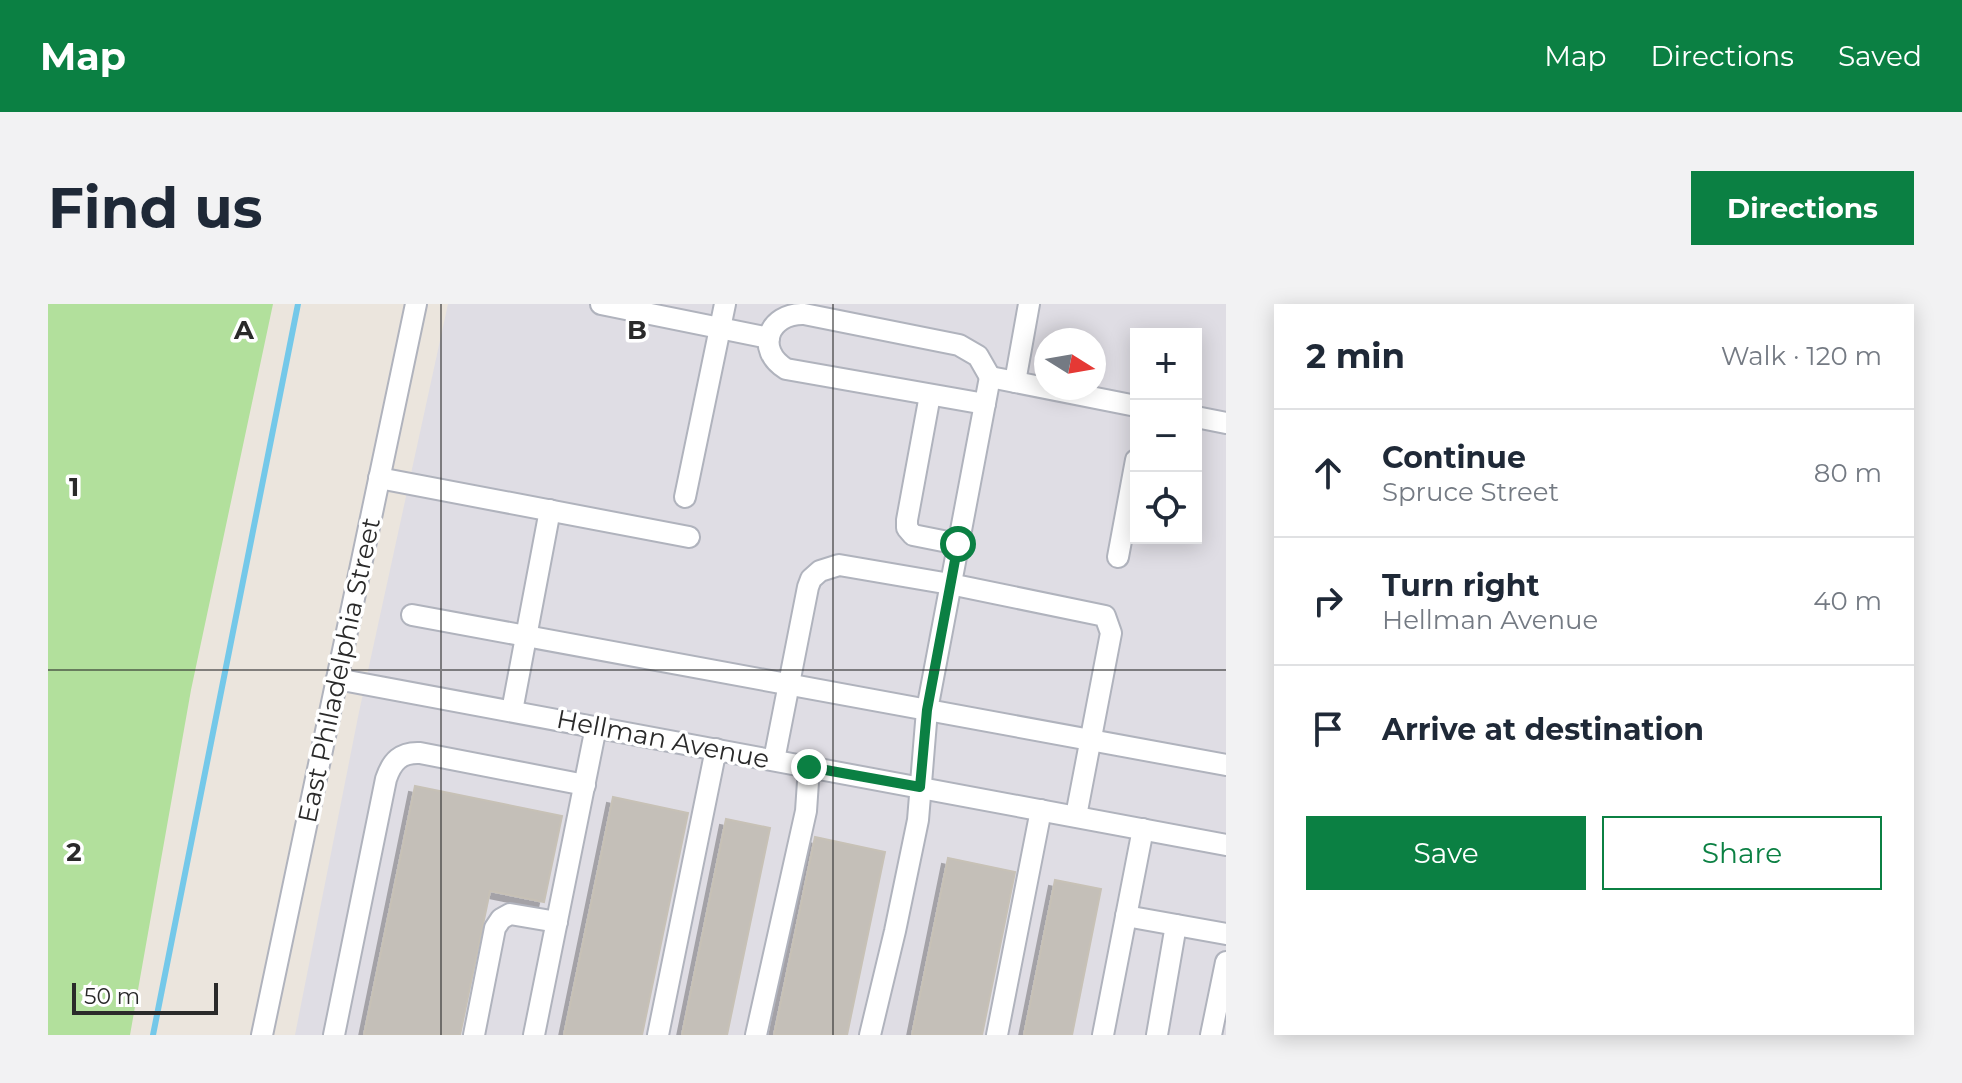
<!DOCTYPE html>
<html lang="en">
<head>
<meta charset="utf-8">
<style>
  body { margin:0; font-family:Montserrat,sans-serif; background:#f2f2f3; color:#1f2937 }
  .controls { position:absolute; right:24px; top:24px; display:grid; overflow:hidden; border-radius:0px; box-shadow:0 4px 20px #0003 }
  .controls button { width:72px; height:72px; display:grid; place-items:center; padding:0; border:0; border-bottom:2px solid #e0e1e3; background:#fff; color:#1f2937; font:40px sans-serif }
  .compass { position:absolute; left:986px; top:24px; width:72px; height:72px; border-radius:50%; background:#fff; box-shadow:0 4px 20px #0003; rotate:101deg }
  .scale { position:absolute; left:24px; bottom:20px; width:146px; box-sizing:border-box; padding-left:8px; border:4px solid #2a2a2a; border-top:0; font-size:22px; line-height:28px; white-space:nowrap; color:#2a2a2a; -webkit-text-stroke:6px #fff; paint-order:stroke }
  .stop { position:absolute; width:24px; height:24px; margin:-18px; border:6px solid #0b8043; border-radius:50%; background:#fff }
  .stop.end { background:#0b8043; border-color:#fff; box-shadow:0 2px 8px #0008 }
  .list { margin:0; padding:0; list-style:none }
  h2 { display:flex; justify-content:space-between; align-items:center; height:104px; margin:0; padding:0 32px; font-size:34px }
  h2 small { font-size:26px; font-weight:400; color:#747a83 }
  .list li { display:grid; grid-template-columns:52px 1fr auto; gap:24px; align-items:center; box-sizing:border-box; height:128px; padding:0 32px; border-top:2px solid #e0e1e3 }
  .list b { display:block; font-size:30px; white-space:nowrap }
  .list p { margin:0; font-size:26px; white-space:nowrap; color:#747a83 }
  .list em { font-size:26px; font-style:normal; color:#747a83 }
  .actions { display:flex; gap:16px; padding:24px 32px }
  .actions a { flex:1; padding:18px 0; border:2px solid #0b8043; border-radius:0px; text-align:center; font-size:28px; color:#0b8043 }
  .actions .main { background:#0b8043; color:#fff }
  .icon { flex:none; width:44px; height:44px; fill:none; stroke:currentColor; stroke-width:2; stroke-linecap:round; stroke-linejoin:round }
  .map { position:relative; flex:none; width:1178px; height:731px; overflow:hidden; border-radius:0px }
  header { display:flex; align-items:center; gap:48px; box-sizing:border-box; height:112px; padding:0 40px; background:#0b8043; color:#fff }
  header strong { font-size:38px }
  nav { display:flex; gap:44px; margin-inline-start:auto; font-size:28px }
  .intro { display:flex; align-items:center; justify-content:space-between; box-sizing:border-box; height:192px; padding:0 48px }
  h1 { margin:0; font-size:56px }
  .button { padding:20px 36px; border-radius:0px; background:#0b8043; color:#fff; font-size:28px; font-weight:700 }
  main { display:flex; gap:48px; padding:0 48px }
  aside { flex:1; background:#fff; border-radius:0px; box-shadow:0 4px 20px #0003 }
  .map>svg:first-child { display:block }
</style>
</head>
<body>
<header>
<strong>Map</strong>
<nav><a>Map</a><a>Directions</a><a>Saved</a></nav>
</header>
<div class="intro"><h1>Find us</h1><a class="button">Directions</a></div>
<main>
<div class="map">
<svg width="1178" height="731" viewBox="0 0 1178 731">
  <defs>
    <filter id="shadow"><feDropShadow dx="-6" dy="6" stdDeviation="0" flood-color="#0004"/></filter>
  </defs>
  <rect width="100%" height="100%" fill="#ebe5dd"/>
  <!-- industrial -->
  <path fill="#dfdde4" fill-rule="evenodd" d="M 400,0 L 1178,0 L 1178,731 L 247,731 L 311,408 ZM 1088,30 L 1148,30 L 1148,234 L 1088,234 ZM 998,36 L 1046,36 L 1046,84 L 998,84 Z"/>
  <!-- green -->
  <path fill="#b2e09c" d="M 0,0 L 225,0 L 143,386 L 82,731 L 0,731 Z"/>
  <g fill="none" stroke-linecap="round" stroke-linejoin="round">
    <!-- stream -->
    <path stroke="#74c8e9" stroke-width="6" d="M 105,731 L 250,0"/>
  </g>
  <!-- building -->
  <g fill="#c4bfb8" stroke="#c7c1b6" stroke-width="2" filter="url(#shadow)">
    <path d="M 367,482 L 514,512 L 496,598 L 442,587 L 412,731 L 316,731 Z"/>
    <path d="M 565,493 L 640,509 L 594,731 L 516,731 Z"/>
    <path d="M 678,515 L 722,524 L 679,731 L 634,731 Z"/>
    <path d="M 767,533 L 837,548 L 799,731 L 726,731 Z"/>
    <path d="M 900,554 L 967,568 L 934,731 L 864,731 Z"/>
    <path d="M 1007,576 L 1053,585 L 1024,731 L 976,731 Z"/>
  </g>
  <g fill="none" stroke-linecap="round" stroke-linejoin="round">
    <!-- minor casing -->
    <g stroke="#b0b3bd" stroke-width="24">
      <g id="minor">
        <path d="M 553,0 L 721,34"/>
        <path d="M 942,73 L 1088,102"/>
        <path d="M 967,78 L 981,0"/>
        <path d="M 882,91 L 859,216 L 859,224 L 865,231 L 910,240"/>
        <path d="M 937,100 L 738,65 C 707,46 720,9 756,10 L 911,41 L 930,52 L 942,73"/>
        <path d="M 1148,113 L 1178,119"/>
        <path d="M 331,174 L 641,233"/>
        <path d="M 637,193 L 677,0"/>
        <path d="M 1070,253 L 1088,156"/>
        <path d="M 364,311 L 1178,461"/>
        <path d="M 289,375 L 1178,541"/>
        <path d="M 464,407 L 502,206"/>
        <path d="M 726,456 L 760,283 L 763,275 L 772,267 L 791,261 L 902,280 L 1057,312 L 1063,329 L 1028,512"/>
        <path d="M 1078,612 L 1178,630"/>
        <path d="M 214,731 L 368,0"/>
        <path d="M 286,731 L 338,475 C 344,457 353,448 372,449 L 537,481"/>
        <path d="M 426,731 L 447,624 L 453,615 L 462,610 L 509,618"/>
        <path d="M 486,731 L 548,423"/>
        <path d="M 610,731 L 668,445"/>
        <path d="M 708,731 L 758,507 L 761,463"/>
        <path d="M 822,731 L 847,627 L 870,516 L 879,406 L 942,73"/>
        <path d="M 949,731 L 993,506"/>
        <path d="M 1055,731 L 1095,525"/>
        <path d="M 1109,731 L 1128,621"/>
        <path d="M 1163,731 L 1178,658"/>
      </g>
    </g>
    <!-- minor -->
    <use href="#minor" stroke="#fff" stroke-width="20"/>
  </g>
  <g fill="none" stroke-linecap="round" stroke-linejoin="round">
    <!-- route -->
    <path stroke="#0b8043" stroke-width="10" d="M 761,463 L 872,483 L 879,406 L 910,240"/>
  </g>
  <!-- grid -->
  <path fill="none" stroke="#2a2a2a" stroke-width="2" stroke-opacity="0.55" d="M 393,0 L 393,731M 785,0 L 785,731M 0,366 L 1178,366"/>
  <g text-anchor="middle" stroke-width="7" stroke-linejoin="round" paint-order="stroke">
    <!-- street labels -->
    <g font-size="26" fill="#2a2a2a" stroke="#fff">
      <text transform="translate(291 366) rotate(-78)" y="9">East Philadelphia Street</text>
      <text transform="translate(615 435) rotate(11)" y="9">Hellman Avenue</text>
    </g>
  </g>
  <g font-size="26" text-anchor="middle" font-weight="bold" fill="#2a2a2a" stroke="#fff" stroke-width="7" stroke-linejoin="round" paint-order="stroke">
    <text x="196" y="35">A</text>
    <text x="589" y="35">B</text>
    <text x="26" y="192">1</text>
    <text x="26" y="557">2</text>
  </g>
</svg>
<div class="controls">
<button>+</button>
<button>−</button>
<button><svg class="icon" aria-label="locate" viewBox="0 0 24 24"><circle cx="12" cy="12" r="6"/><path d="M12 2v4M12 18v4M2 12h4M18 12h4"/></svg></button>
</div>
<svg class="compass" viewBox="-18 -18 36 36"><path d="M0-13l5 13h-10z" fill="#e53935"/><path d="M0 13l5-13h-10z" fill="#747a83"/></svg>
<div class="scale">50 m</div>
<div class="stop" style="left:910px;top:240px"></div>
<div class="stop end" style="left:761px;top:463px"></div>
</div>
<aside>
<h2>2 min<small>Walk · 120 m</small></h2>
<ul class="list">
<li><svg class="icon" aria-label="ahead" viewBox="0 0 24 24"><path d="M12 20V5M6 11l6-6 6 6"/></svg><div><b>Continue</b><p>Spruce Street</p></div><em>80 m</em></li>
<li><svg class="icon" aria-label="right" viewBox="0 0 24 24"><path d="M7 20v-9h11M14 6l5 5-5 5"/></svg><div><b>Turn right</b><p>Hellman Avenue</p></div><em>40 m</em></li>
<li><svg class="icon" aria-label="arrive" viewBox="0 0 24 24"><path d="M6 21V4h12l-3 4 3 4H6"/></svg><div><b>Arrive at destination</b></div></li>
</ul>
<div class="actions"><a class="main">Save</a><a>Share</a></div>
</aside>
</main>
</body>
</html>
